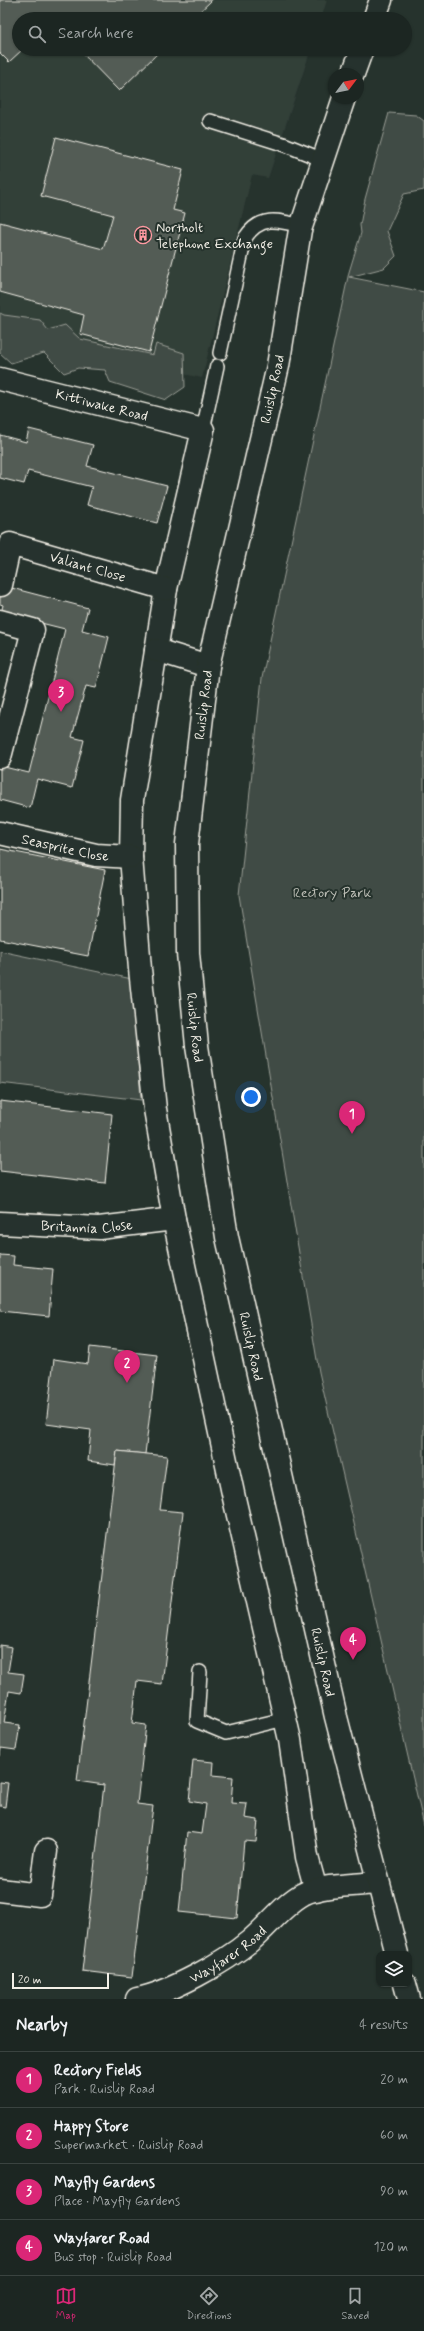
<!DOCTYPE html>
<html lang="en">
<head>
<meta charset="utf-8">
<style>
  body { margin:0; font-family:Mynerve,sans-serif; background:#252e2a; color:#f1f3f6 }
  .controls { position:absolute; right:12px; bottom:12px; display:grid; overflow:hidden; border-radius:8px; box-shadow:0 1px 3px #0004 }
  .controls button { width:36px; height:36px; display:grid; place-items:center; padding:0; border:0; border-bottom:1px solid #3a4340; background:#1c2622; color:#f1f3f6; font:20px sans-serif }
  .compass { position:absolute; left:328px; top:68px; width:36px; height:36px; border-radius:50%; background:#1c2622; box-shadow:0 1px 3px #0004; rotate:58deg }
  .scale { position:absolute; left:12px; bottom:10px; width:97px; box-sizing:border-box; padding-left:4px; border:2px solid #f4f1e8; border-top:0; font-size:11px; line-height:14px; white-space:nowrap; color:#f4f1e8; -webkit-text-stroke:3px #26332d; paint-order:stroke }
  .you { position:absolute; left:251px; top:1097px; width:14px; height:14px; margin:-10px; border:3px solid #fff; border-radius:50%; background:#1a73e8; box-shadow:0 0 0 6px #1a73e833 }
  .badge { display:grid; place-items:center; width:26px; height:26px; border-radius:50%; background:#db2777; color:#fff; font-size:13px; font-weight:700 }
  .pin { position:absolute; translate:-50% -33px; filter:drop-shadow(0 1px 2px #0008) }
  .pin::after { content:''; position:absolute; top:21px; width:14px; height:12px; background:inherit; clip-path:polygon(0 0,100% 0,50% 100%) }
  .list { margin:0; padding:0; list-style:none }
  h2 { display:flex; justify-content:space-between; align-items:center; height:52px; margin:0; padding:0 16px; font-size:17px }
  h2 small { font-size:13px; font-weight:400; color:#a0a5a5 }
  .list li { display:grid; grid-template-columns:26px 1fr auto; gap:12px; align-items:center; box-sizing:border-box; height:56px; padding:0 16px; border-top:1px solid #3a4340 }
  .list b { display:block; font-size:15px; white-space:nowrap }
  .list p { margin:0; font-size:13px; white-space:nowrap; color:#a0a5a5 }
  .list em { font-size:13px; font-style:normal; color:#a0a5a5 }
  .icon { flex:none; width:22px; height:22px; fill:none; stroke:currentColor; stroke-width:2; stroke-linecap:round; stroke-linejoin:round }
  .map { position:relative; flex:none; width:424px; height:1999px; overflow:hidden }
  .search { position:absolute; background:#1c2622; box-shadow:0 1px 3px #0004; left:12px; right:12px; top:12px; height:44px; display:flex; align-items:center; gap:10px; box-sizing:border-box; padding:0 14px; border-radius:22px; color:#a0a5a5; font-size:15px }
  .sheet { height:276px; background:#1c2622 }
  nav { display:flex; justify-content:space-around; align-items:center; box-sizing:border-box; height:56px; border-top:1px solid #3a4340; background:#1c2622; font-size:11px; color:#a0a5a5 }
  nav a { display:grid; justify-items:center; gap:2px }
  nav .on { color:#db2777 }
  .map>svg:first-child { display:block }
</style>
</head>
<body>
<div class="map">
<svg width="424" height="1999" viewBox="0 0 424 1999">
  <rect width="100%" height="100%" fill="#26332d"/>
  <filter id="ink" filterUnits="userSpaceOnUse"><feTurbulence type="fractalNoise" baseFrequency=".025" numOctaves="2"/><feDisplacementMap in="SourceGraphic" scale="8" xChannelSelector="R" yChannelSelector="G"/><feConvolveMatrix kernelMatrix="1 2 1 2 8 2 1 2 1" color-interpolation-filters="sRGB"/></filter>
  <g filter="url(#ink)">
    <!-- built -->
    <path fill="#333f39" d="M 0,0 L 327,0 L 321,19 L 19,19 L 19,49 L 311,49 L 268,178 L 252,175 L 202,378 L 0,334 Z"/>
    <!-- green -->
    <g fill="#414b45" stroke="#9a9e96">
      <path d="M 389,113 L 416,115 L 424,121 L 424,190 L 404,194 L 387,231 L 396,256 L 384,268 L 349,277 L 424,292 L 424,1826 L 319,1372 L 239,895 L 262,678 L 349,272 L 361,233 L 360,225 L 365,199 Z"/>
      <path d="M 0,313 L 4,315 L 40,320 L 48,330 L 65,325 L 80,339 L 153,355 L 156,344 L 184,353 L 185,387 L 166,400 L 110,382 L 105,370 L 78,368 L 64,373 L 44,353 L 11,363 L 0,353 Z"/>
      <path d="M 0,951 L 132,979 L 141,1100 L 0,1083 Z"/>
    </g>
    <!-- building -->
    <g fill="#525c55" stroke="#f4f1e8">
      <path d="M 0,0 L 212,0 L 192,19 L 19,19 L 19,49 L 23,49 L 9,62 L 0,53 Z"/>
      <path d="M 78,49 L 162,49 L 119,91 Z"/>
      <path d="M 56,137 L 183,170 L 173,210 L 185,213 L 149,352 L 80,334 L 84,315 L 0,292 L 0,222 L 103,249 L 113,215 L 41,196 Z"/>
      <path d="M 29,429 L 93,445 L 87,466 L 167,486 L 157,523 L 87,505 L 92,487 L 28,471 L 24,484 L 0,478 L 0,435 L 26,442 Z"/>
      <path d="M 0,585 L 88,608 L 82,630 L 109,637 L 96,688 L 86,686 L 72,737 L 84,740 L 72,788 L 37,779 L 30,808 L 0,800 L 0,766 L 29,773 L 65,629 L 1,613 L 3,605 L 0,604 Z"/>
      <path d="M 0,849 L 105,870 L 88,956 L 0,939 Z"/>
      <path d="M 0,1101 L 112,1114 L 105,1183 L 0,1171 Z"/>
      <path d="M 0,1255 L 14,1256 L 13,1265 L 53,1269 L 49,1316 L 0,1311 Z"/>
      <path d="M 90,1347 L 157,1355 L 145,1454 L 117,1451 L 115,1465 L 88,1461 L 91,1430 L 46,1424 L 54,1359 L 88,1364 Z"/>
      <path d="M 117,1451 L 167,1456 L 160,1510 L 183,1512 L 162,1684 L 137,1681 L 132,1723 L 146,1725 L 137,1804 L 153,1806 L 132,1977 L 82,1971 L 104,1785 L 77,1781 Z"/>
      <path d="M 0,1645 L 12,1647 L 8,1672 L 24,1674 L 21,1693 L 9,1691 L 4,1723 L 20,1725 L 16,1750 L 1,1748 L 0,1756 Z"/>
      <path d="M 193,1760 L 213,1762 L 212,1775 L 233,1777 L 231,1803 L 247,1804 L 245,1818 L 258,1820 L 256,1842 L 244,1841 L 237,1918 L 179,1912 L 187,1832 L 202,1834 L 206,1804 L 189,1801 Z"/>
      <path d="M 0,1782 L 8,1783 L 5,1807 L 0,1806 Z"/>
    </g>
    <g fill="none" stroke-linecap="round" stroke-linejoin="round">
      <!-- lane casing -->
      <g stroke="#f4f1e8" stroke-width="16">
        <g id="lane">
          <path d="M 210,121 L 286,145 L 323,160"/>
          <path d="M 220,353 L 245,238 C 260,215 278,220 301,226"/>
          <path d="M 203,430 L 217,366"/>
          <path d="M 200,1672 L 197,1721 L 226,1733 L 285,1719"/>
        </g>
      </g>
      <!-- street casing -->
      <g stroke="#f4f1e8" stroke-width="25">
        <g id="street">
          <path id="s1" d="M 0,379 L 203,430 L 166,589 L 132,800 L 131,857 L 140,969 L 155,1109 L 174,1219 L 234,1498 L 290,1740 L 307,1857 L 316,1890"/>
          <path id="s2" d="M 1,585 L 10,544 L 166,589"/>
          <path d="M 0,621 L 33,630 L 0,757"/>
          <path d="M 156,650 L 208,666"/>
          <path id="s3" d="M 0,833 L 96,855 L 131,857"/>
          <path id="s4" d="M 0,1223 L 99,1228 L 174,1219"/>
          <path d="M 0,1890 L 40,1895 L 46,1851"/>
          <path id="s5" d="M 137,1999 C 170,1993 225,1962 250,1941 C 268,1926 283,1905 303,1894 C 321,1885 357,1885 378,1883"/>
        </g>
      </g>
      <!-- secondary casing -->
      <g stroke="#f4f1e8" stroke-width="25">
        <g id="secondary">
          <path d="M 374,19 L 381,0"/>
          <path d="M 353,74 L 362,49"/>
          <path id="s6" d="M 344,98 L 300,230 L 278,366 L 208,666 L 187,844 L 188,953 L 197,1046 L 227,1237 L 336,1717 L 397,1954"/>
          <path d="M 405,1984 L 409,1999"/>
        </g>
      </g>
      <!-- lane -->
      <use href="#lane" stroke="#26332d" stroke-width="13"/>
      <!-- street -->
      <use href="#street" stroke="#26332d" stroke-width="22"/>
      <!-- secondary -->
      <use href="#secondary" stroke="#26332d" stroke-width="22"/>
    </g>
  </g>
  <!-- icons -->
  <defs>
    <g id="building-ring" transform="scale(0.9)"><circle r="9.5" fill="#26332d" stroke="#ff9aa2" stroke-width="1.5"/><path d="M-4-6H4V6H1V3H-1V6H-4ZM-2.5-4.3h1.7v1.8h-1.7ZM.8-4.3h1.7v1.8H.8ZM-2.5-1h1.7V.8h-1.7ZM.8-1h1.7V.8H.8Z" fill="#ff9aa2"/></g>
  </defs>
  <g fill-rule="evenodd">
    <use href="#building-ring" x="143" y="235"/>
  </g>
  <g text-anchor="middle" stroke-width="4" stroke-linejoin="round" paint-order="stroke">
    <!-- poi labels -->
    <g font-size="14" fill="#f4f1e8" stroke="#26332d" text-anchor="start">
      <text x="156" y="232">Northolt<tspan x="156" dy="16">Telephone Exchange</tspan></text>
    </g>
    <!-- street labels -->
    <g font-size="14" fill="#f4f1e8" stroke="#26332d">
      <text transform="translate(272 389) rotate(-78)" y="5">Ruislip Road</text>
      <text dy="5" stroke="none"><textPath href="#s1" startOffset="105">Kittiwake Road</textPath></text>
      <text dy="5" stroke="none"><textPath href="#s2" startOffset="123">Valiant Close</textPath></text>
      <text transform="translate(203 705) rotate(-83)" y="5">Ruislip Road</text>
      <text dy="5" stroke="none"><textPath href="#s3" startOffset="67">Seasprite Close</textPath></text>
      <text dy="5" stroke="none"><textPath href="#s6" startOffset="948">Ruislip Road</textPath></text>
      <text dy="5" stroke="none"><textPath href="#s4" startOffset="87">Britannia Close</textPath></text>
      <text dy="5" stroke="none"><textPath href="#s6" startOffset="1272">Ruislip Road</textPath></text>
      <text dy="5" stroke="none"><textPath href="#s6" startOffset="1596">Ruislip Road</textPath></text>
      <text dy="5" stroke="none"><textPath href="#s5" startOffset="102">Wayfarer Road</textPath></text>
    </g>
    <!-- park labels -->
    <g font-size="14" fill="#bebfb7" stroke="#26332d">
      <text x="332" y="897">Rectory Park</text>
    </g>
  </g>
</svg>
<div class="controls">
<button><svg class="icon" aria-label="layers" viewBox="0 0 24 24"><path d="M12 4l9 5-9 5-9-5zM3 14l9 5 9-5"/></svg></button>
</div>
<svg class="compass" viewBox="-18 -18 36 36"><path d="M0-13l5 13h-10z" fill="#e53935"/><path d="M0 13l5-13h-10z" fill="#a0a5a5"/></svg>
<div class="scale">20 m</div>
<div class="you"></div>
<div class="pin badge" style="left:352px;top:1134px">1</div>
<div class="pin badge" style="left:127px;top:1383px">2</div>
<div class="pin badge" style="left:61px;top:712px">3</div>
<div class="pin badge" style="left:353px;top:1660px">4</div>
<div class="search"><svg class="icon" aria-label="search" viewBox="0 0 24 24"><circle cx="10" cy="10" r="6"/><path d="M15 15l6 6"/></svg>Search here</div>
</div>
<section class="sheet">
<h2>Nearby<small>4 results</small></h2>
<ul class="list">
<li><span class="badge">1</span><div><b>Rectory Fields</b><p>Park · Ruislip Road</p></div><em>20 m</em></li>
<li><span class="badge">2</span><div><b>Happy Store</b><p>Supermarket · Ruislip Road</p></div><em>60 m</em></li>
<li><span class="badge">3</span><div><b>Mayfly Gardens</b><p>Place · Mayfly Gardens</p></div><em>90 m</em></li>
<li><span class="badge">4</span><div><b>Wayfarer Road</b><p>Bus stop · Ruislip Road</p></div><em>120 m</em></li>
</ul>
</section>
<nav>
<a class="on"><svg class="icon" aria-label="map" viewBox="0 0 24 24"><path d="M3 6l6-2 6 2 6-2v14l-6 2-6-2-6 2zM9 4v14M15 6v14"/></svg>Map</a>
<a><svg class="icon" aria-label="directions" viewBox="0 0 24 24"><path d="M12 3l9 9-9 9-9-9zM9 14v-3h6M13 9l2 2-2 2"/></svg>Directions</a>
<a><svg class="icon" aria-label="saved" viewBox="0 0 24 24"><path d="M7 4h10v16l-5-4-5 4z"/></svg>Saved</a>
</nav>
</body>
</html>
